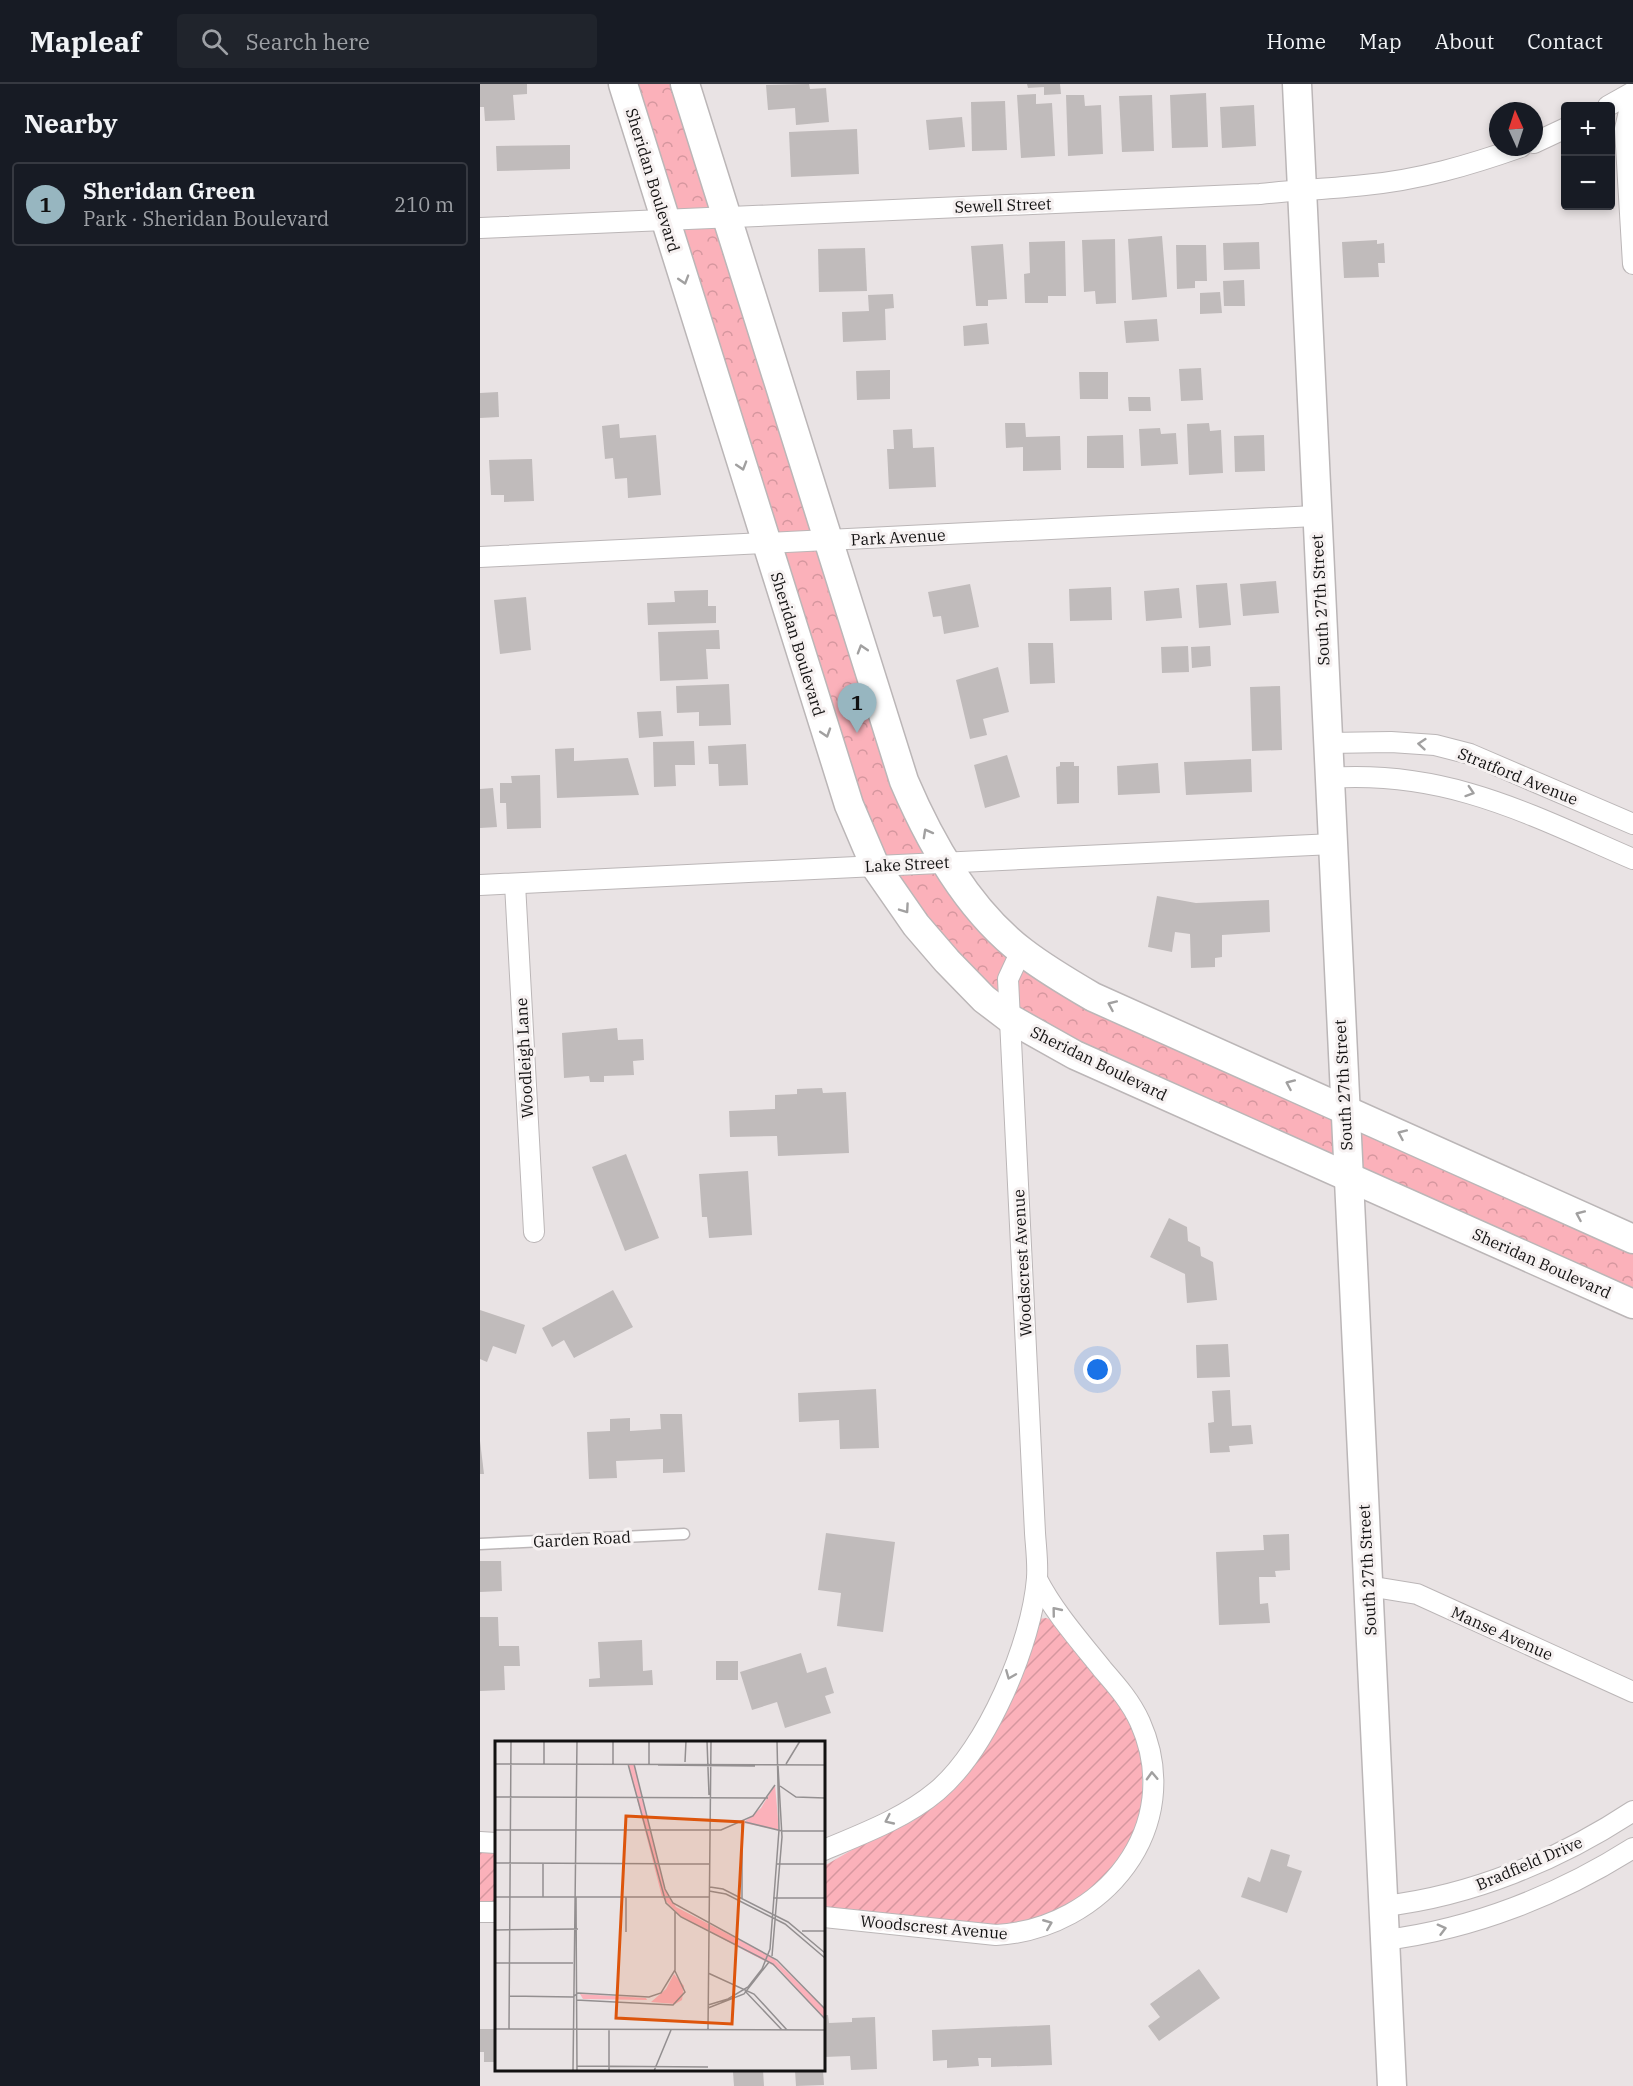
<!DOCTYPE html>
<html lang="en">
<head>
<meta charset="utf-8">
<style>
  body { margin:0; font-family:"IBM Plex Serif",serif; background:#20242c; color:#f1f3f6 }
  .controls { position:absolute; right:18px; top:18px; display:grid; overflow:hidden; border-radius:6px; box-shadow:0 3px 9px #0003 }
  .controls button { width:54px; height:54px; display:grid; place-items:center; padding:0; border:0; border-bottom:2px solid #363941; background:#171b24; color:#f1f3f6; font:30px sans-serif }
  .compass { position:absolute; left:1009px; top:18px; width:54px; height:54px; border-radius:50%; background:#171b24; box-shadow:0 3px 9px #0003; rotate:357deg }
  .you { position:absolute; left:618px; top:1286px; width:21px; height:21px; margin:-15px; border:4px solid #fff; border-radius:50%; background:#1a73e8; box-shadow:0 0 0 9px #1a73e833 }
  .badge { display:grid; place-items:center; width:39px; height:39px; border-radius:50%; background:#97b6c0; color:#111; font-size:20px; font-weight:700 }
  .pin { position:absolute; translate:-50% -50px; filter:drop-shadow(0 2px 3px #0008) }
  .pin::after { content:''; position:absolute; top:32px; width:21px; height:18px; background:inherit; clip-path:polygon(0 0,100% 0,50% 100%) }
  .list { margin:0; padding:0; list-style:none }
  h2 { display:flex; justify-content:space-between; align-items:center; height:78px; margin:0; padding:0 24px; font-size:26px }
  h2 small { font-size:20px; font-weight:400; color:#9ea1a6 }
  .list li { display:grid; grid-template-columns:39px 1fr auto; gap:18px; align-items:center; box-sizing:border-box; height:84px; margin:0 12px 12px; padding:0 12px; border:2px solid #363941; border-radius:6px }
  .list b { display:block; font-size:22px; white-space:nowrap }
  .list p { margin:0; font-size:20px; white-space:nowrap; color:#9ea1a6 }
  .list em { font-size:20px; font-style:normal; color:#9ea1a6 }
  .icon { flex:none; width:33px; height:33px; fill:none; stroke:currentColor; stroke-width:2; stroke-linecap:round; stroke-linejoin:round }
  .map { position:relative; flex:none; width:1153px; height:2002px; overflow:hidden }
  header { display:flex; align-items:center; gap:36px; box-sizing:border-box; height:84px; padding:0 30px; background:#171b24; border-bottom:2px solid #363941 }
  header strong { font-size:28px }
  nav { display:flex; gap:33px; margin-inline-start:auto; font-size:21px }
  .search { width:420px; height:54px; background:#20242c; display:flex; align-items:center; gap:15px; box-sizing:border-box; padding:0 21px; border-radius:6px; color:#9ea1a6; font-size:22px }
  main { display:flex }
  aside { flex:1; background:#171b24 }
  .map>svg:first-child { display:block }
</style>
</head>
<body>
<header>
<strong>Mapleaf</strong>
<div class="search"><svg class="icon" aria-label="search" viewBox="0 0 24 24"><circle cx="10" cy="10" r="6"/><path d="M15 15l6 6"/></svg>Search here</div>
<nav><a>Home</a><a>Map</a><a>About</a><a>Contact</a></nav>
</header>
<main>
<aside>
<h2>Nearby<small></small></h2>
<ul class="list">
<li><span class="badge">1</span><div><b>Sheridan Green</b><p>Park · Sheridan Boulevard</p></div><em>210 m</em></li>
</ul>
</aside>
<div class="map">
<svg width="1153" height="2002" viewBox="0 0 1153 2002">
  <defs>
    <pattern id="park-crowns" width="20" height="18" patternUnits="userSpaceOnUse" patternTransform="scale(1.5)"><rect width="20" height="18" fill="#fbb1ba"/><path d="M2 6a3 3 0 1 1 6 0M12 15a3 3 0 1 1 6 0" fill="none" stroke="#d6979f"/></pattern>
    <pattern id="garden-furrows" width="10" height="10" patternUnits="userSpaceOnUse" patternTransform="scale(1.5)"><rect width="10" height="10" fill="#fbb1ba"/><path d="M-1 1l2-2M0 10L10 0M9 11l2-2" fill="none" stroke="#d6979f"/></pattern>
  </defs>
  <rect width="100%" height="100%" fill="#e9e3e4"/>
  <!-- park -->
  <path fill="url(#park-crowns)" d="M 143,0 L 205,0 L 424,697 L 541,867 L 1153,1155 L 1153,1220 L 560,952 L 395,782 Z"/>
  <!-- garden -->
  <g fill="url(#garden-furrows)">
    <path d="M 566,1534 L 572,1536 L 638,1615 L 656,1652 L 662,1678 L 662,1716 L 657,1744 L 639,1782 L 609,1813 L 573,1833 L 512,1844 L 344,1824 L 344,1782 L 391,1755 L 433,1737 L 463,1712 L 559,1535 Z"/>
    <path d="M 0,1765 L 16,1766 L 16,1819 L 0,1819 Z"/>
  </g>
  <!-- building -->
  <g fill="#c0bbbb">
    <path d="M 0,0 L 47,0 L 47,10 L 33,11 L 35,36 L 5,37 L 4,23 L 0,23 Z"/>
    <path d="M 329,0 L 330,5 L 346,4 L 349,38 L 316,41 L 315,24 L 288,26 L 286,1 Z"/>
    <path d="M 547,0 L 580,0 L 581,10 L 564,11 L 564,3 L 548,4 Z"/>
    <path d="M 726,9 L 728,63 L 692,64 L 690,11 Z"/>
    <path d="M 556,10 L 556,20 L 572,19 L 575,72 L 541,74 L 537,11 Z"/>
    <path d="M 586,11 L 604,11 L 605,22 L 621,21 L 623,70 L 588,72 Z"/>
    <path d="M 672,11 L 674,67 L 642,68 L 639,12 Z"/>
    <path d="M 525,17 L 527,66 L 492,67 L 491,18 Z"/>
    <path d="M 774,21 L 776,62 L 742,64 L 740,23 Z"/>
    <path d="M 482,33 L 485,63 L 449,66 L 446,36 Z"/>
    <path d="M 377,45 L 379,90 L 311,93 L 309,48 Z"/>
    <path d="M 90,61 L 90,85 L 17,87 L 16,62 Z"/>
    <path d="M 682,152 L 687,213 L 652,216 L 648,155 Z"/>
    <path d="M 635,155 L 636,219 L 616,220 L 615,207 L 604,208 L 602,156 Z"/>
    <path d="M 897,156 L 897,160 L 904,159 L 905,179 L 898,179 L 899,193 L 864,194 L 862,158 Z"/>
    <path d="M 585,157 L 586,212 L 568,212 L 568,219 L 545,219 L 544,190 L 550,189 L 549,158 Z"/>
    <path d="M 779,158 L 780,185 L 744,186 L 743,159 Z"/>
    <path d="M 523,160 L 527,215 L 508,216 L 508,222 L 496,222 L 491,162 Z"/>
    <path d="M 696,161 L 726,161 L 727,197 L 715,197 L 715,204 L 697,205 Z"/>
    <path d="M 385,164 L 387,207 L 339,208 L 338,165 Z"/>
    <path d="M 764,196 L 765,222 L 744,222 L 743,197 Z"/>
    <path d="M 740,208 L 742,229 L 720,230 L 720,209 Z"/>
    <path d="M 413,210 L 414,224 L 405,225 L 406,256 L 363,258 L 362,228 L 389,227 L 388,211 Z"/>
    <path d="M 677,235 L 679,257 L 646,259 L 644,237 Z"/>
    <path d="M 507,239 L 509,260 L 484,262 L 483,242 Z"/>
    <path d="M 721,284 L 723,316 L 701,317 L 699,285 Z"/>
    <path d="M 410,286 L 410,315 L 377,316 L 376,287 Z"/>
    <path d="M 599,288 L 628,288 L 628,315 L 600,315 Z"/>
    <path d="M 18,308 L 19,333 L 0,334 L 0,309 Z"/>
    <path d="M 648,313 L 670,313 L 671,327 L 649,327 Z"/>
    <path d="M 525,339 L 545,339 L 546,353 L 580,352 L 581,386 L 543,387 L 543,363 L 526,364 Z"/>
    <path d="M 729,339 L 730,347 L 741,346 L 743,389 L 709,391 L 707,340 Z"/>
    <path d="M 139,340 L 140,354 L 176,351 L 181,411 L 148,414 L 147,394 L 135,395 L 133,374 L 125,375 L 122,342 Z"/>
    <path d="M 680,344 L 681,350 L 696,349 L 698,380 L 661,382 L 659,345 Z"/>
    <path d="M 432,345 L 433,364 L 454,363 L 456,403 L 409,405 L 407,365 L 414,365 L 413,346 Z"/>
    <path d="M 643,351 L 644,384 L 607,384 L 607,352 Z"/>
    <path d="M 784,351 L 785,387 L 755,388 L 754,352 Z"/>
    <path d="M 52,375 L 54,417 L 24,418 L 24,411 L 11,411 L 9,376 Z"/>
    <path d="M 796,497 L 799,529 L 763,532 L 760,500 Z"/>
    <path d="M 747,499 L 751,541 L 719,544 L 716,501 Z"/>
    <path d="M 490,500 L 499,543 L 464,550 L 461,532 L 453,533 L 448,508 Z"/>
    <path d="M 631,503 L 632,536 L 590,537 L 589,505 Z"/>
    <path d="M 699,504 L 702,534 L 666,537 L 664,507 Z"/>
    <path d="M 228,506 L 228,522 L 236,522 L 236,539 L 168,541 L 167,519 L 195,518 L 194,507 Z"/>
    <path d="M 46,513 L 51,566 L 20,570 L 14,516 Z"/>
    <path d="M 239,546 L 240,565 L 226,565 L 228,595 L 180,597 L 178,548 Z"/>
    <path d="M 548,559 L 573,559 L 575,599 L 550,600 Z"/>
    <path d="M 708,562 L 709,588 L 682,589 L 681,563 Z"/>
    <path d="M 730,562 L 731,582 L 712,584 L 711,563 Z"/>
    <path d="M 518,583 L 529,628 L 503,635 L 507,651 L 490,655 L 476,596 Z"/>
    <path d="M 249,600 L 251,641 L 219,642 L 219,628 L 197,629 L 196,602 Z"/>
    <path d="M 800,602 L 802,666 L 772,667 L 770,603 Z"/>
    <path d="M 181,627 L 183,652 L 159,654 L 157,628 Z"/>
    <path d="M 214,657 L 215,681 L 195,681 L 196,702 L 174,703 L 173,658 Z"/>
    <path d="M 266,660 L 268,701 L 239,702 L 238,680 L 229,680 L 228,662 Z"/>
    <path d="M 94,664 L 94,677 L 148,674 L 159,711 L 77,714 L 75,665 Z"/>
    <path d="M 527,671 L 540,713 L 505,724 L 494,681 Z"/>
    <path d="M 771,675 L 772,708 L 706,711 L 704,678 Z"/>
    <path d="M 580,678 L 594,678 L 594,682 L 599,682 L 599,719 L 577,720 L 576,683 L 580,682 Z"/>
    <path d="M 678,679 L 680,709 L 638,711 L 637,682 Z"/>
    <path d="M 60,691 L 61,744 L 27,745 L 26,719 L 20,719 L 20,699 L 32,699 L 31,692 Z"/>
    <path d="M 13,704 L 17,743 L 0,744 L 0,705 Z"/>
    <path d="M 677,812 L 716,819 L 789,816 L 790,848 L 742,851 L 742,873 L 735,874 L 735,883 L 711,884 L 710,850 L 695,848 L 692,868 L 668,863 Z"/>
    <path d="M 137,944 L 138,956 L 163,955 L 164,976 L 153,977 L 154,991 L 124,992 L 124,998 L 110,998 L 109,992 L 84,994 L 82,949 Z"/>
    <path d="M 342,1004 L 343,1009 L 366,1008 L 369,1069 L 298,1072 L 297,1052 L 250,1053 L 249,1027 L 295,1025 L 295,1011 L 317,1010 L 317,1005 Z"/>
    <path d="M 146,1070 L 179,1154 L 145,1167 L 112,1083 Z"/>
    <path d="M 268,1087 L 272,1151 L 229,1154 L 227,1133 L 222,1133 L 219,1090 Z"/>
    <path d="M 689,1134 L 707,1143 L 708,1157 L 720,1163 L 721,1172 L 733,1178 L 737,1216 L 707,1219 L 705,1190 L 670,1173 Z"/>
    <path d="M 133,1206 L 153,1243 L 94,1274 L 84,1256 L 72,1263 L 62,1244 Z"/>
    <path d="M 0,1226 L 45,1241 L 36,1270 L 13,1262 L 7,1278 L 0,1275 Z"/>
    <path d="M 748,1260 L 750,1293 L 717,1294 L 716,1261 Z"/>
    <path d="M 396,1305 L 399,1364 L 360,1365 L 359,1336 L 319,1338 L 318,1309 Z"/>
    <path d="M 750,1306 L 752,1342 L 771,1341 L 773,1360 L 749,1362 L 750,1368 L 730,1369 L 728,1339 L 734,1338 L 732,1307 Z"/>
    <path d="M 180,1330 L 202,1330 L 205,1388 L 183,1389 L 183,1375 L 136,1377 L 137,1394 L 109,1395 L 107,1348 L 130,1347 L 130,1335 L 150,1334 L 150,1347 L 181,1345 Z"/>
    <path d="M 0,1357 L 4,1390 L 0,1390 Z"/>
    <path d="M 346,1449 L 415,1458 L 403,1548 L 357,1542 L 361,1509 L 338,1506 Z"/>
    <path d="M 809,1450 L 810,1486 L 795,1487 L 796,1493 L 779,1493 L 780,1520 L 788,1519 L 790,1539 L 739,1541 L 736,1468 L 784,1466 L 783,1451 Z"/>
    <path d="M 0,1477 L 21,1477 L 22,1507 L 0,1508 Z"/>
    <path d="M 0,1533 L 18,1533 L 19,1562 L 39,1562 L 40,1582 L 24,1582 L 25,1606 L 0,1607 Z"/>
    <path d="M 162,1556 L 163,1587 L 172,1586 L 173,1601 L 109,1603 L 109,1595 L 120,1594 L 118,1558 Z"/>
    <path d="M 321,1569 L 327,1589 L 346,1583 L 354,1609 L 345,1612 L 351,1629 L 305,1644 L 297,1618 L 272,1626 L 260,1588 Z"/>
    <rect x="236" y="1577" width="22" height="19"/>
    <path d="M 791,1765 L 810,1771 L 807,1782 L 822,1787 L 807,1829 L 761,1813 L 768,1793 L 780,1798 Z"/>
    <path d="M 719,1885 L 740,1914 L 679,1957 L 668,1942 L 680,1933 L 670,1920 Z"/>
    <path d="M 344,1931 L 348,1931 L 349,1939 L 372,1938 L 372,1934 L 395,1933 L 397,1985 L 371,1986 L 370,1972 L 344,1973 Z"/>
    <path d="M 570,1941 L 572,1981 L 511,1983 L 511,1974 L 498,1974 L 499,1982 L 467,1984 L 467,1976 L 453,1977 L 452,1946 Z"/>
    <path d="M 0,1945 L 16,1945 L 16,1978 L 4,1978 L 4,1968 L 0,1968 Z"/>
    <path d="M 283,1986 L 284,2002 L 254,2002 L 253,1988 Z"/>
    <path d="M 315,1986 L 343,1986 L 344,2001 L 316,2002 Z"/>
  </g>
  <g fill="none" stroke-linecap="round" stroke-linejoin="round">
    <!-- lane casing -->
    <g stroke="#bbb6b7" stroke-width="13">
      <path id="lane" d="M 0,1460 L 204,1450"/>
    </g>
    <!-- street casing -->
    <g stroke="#bbb6b7" stroke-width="22">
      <g id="street">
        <path d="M 1153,10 L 1145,45 L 1153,180"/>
        <path d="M 1128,22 L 1153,8"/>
        <path d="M 1054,59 L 1086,44"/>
        <path d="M 0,144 L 780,110 C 815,106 850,105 885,101 C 939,96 990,81 1041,63"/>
        <path d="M 0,473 L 835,432"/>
        <path d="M 848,659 L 911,658 L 955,661 L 990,670 L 1153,740"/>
        <path d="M 849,694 C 967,686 1049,730 1153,775"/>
        <path d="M 35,800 L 54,1148"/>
        <path d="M 0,801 L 853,760"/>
        <path d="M 888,1502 L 937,1510 L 1153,1608"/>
        <path d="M 0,1758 L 16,1759"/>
        <path d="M 344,1766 C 382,1750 425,1734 457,1707 C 507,1665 552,1559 557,1494 C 558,1479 556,1464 555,1449 L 528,895 L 541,867"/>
        <path d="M 904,1822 C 991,1812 1079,1776 1153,1727"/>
        <path d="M 0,1828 L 16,1828"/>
        <path d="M 344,1833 L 516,1851 C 623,1845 707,1743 660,1638 C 651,1618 637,1602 623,1586 C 599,1556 574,1528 557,1495"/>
        <path d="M 905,1856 C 993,1845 1079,1811 1153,1764"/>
      </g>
    </g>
    <!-- secondary casing -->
    <g stroke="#bbb6b7" stroke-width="31">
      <g id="secondary">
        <path d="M 143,0 L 369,721 L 395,782 L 436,841 L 467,877 L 504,915 L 529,934 L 595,971 L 1153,1220"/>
        <path d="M 205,0 L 424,697 C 450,758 489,827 543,868 C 565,885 589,899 613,913 L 1153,1155"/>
        <path d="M 817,0 L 912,2002"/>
      </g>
    </g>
    <!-- lane -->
    <use href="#lane" stroke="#fff" stroke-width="10"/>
    <!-- street -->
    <use href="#street" stroke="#fff" stroke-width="20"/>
    <!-- secondary -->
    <use href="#secondary" stroke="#fff" stroke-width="28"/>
  </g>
  <!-- one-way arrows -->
  <defs><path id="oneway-chevron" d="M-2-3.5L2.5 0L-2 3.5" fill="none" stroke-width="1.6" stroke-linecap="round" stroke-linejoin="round" transform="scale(1.5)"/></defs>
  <g stroke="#a1a0a0">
    <use href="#oneway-chevron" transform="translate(204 196) rotate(73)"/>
    <use href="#oneway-chevron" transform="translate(262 382) rotate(73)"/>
    <use href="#oneway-chevron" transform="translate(382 565) rotate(-107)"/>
    <use href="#oneway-chevron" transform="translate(346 649) rotate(72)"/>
    <use href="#oneway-chevron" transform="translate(942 660) rotate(-175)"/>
    <use href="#oneway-chevron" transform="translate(990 708) rotate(18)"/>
    <use href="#oneway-chevron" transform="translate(447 749) rotate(-119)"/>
    <use href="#oneway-chevron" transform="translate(425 825) rotate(55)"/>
    <use href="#oneway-chevron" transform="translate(632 921) rotate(-156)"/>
    <use href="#oneway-chevron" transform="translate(810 1000) rotate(-156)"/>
    <use href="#oneway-chevron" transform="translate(922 1050) rotate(-156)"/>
    <use href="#oneway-chevron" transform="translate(1100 1131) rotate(-156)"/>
    <use href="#oneway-chevron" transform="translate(576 1527) rotate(-129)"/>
    <use href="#oneway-chevron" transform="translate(530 1591) rotate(112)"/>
    <use href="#oneway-chevron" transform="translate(672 1692) rotate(-92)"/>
    <use href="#oneway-chevron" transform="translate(409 1736) rotate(155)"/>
    <use href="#oneway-chevron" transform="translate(568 1840) rotate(-22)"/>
    <use href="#oneway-chevron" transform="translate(962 1845) rotate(-15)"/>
  </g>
  <g text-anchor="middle" stroke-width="6" stroke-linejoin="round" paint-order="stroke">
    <!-- street labels -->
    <g font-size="16" fill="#131212" stroke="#f6f1f1">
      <text transform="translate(173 96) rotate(73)" y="6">Sheridan Boulevard</text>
      <text transform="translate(523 121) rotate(-2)" y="6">Sewell Street</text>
      <text transform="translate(418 453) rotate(-3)" y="6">Park Avenue</text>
      <text transform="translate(840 516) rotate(-93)" y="6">South 27th Street</text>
      <text transform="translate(318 560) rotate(73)" y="6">Sheridan Boulevard</text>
      <text transform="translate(1038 692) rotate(22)" y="6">Stratford Avenue</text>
      <text transform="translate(427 780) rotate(-3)" y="6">Lake Street</text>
      <text transform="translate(44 974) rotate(-93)" y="6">Woodleigh Lane</text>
      <text transform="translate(619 979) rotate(26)" y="6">Sheridan Boulevard</text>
      <text transform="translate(863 1001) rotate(-93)" y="6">South 27th Street</text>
      <text transform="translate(542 1179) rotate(-93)" y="6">Woodscrest Avenue</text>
      <text transform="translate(1062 1179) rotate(24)" y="6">Sheridan Boulevard</text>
      <text transform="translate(102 1455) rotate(-3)" y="6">Garden Road</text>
      <text transform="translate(887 1486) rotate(-93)" y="6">South 27th Street</text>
      <text transform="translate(1022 1549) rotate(24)" y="6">Manse Avenue</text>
      <text transform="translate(1049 1779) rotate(-23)" y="6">Bradfield Drive</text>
      <text transform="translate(454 1843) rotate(5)" y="6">Woodscrest Avenue</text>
    </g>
  </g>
  <!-- overview -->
  <g transform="translate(15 1657)">
    <rect width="330" height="330" fill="#e9e3e4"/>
    <path d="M 133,23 L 139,23 L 170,148 L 181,166 L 277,216 L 330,268 L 330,278 L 283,227 L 186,176 L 167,156 ZM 280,44 L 284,89 L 248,82 L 266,67 Z" fill="#fbb1ba"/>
    <path d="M 179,233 L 189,245 L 187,259 L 180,263 L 156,261 L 171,248 ZM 85,253 L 151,257 L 152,259 L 88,258 Z" fill="#fbb1ba"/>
    <path fill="none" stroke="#938f90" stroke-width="1.5" d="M 212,0 L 214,54M 190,21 L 191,0M 0,23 L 330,24M 49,23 L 49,0M 118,23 L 118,0M 133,23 L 171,162 L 186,176 L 278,223 L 330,278M 139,23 L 170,148 L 178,162 L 282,219 L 330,268M 154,23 L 154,0M 291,23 L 305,0M 163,24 L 260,25M 285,45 L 301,56 L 330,57M 0,56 L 273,57M 250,81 L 287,90 L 330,90M 0,89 L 226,89 L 258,75 L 280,44M 0,122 L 214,123M 48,122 L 48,156M 282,123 L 330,123M 215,146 L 228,148 L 293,181 L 330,212M 214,150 L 231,153 L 290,183 L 330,217M 0,156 L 214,156M 81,156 L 82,330M 131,156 L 131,191M 278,157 L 330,157M 247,158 L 247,83M 0,189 L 83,188M 307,190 L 330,190M 277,215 L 287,96 L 283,25M 0,222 L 78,222M 213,232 L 259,253 L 292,289M 250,250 L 287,289M 14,255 L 78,256 L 83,252 L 154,256 L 166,252 L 180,229 L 180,170M 81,259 L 178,264 L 190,251 L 180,230M 213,264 L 233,258 L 253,246 L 267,228 L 275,208 L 284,89 L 282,0M 213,267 L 249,253 L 274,221M 0,288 L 330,289M 14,288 L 16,0M 213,289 L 216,0M 82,325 L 213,326M 78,330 L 82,0M 114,330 L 114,289M 159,330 L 176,289"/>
    <path fill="#dd550c" fill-opacity="0.15" stroke="#dd550c" stroke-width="3" d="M 131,75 L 248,81 L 237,283 L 121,277 Z"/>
    <rect width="330" height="330" fill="none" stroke="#131212" stroke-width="3"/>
  </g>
</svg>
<div class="controls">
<button>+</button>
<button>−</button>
</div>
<svg class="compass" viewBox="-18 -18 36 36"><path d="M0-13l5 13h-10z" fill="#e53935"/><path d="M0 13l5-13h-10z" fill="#9ea1a6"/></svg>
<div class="you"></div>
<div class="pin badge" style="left:377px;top:649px">1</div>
</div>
</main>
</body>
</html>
